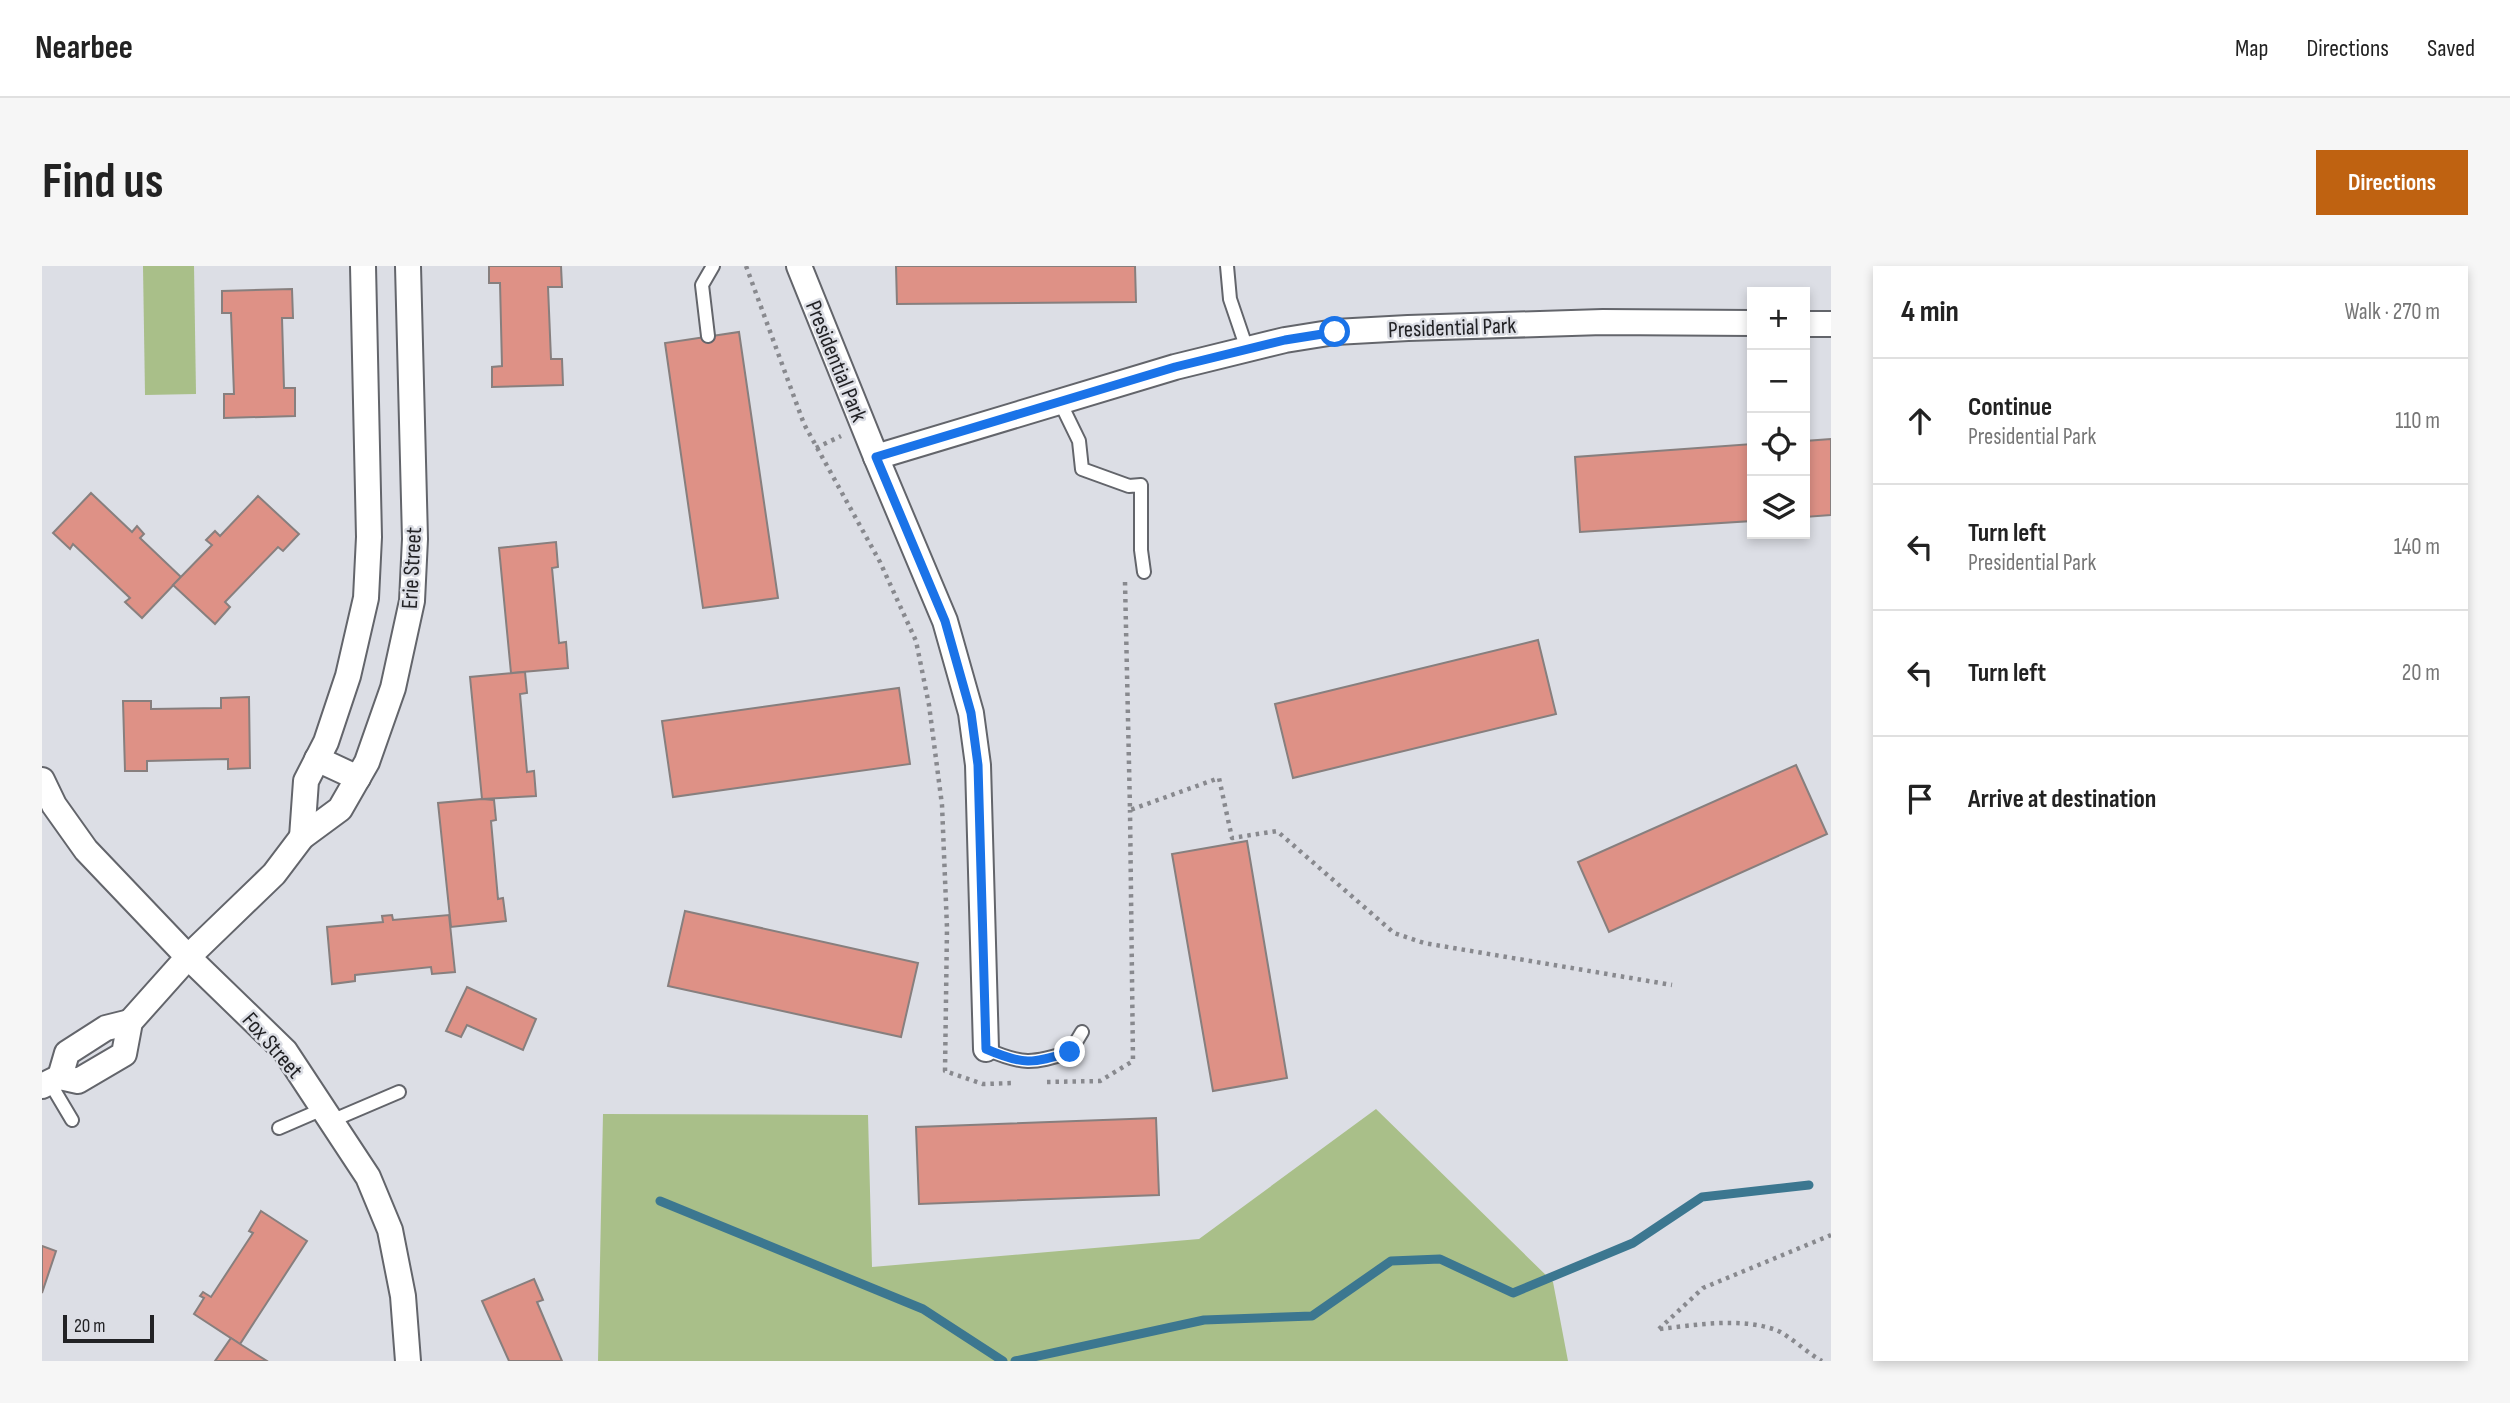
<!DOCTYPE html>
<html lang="en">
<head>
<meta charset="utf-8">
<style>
  body { margin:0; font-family:"Sofia Sans Condensed",sans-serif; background:#f6f6f6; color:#222 }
  .controls { position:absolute; right:21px; top:21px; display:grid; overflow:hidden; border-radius:0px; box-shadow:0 4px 10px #0003 }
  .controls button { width:63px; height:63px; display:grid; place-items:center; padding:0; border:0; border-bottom:2px solid #e0e0e0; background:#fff; color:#222; font:35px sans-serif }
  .scale { position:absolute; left:21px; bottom:18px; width:91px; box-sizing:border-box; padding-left:7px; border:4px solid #222225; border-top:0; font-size:19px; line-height:24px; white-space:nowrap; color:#222225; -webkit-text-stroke:5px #dcdee5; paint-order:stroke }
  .stop { position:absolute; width:21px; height:21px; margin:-16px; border:5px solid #1a73e8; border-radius:50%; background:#fff }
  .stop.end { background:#1a73e8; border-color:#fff; box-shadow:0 2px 7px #0008 }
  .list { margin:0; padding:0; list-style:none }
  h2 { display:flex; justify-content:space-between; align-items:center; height:91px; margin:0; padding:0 28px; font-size:30px }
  h2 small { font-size:23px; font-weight:400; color:#767676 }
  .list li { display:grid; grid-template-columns:46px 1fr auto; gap:21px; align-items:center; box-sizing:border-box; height:126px; padding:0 28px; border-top:2px solid #e0e0e0 }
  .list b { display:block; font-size:26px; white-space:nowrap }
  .list p { margin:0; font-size:23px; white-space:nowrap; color:#767676 }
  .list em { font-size:23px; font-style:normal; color:#767676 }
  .icon { flex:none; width:38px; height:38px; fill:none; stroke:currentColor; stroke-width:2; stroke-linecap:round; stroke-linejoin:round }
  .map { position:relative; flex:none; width:1789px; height:1095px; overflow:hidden; border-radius:0px }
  header { display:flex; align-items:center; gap:42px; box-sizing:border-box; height:98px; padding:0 35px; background:#fff; border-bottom:2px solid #e0e0e0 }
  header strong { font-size:33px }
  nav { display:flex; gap:38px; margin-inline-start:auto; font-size:24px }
  .intro { display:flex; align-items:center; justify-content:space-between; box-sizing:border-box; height:168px; padding:0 42px }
  h1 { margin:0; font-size:49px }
  .button { padding:18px 32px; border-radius:0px; background:#bf6211; color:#fff; font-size:24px; font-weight:700 }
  main { display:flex; gap:42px; padding:0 42px }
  aside { flex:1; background:#fff; border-radius:0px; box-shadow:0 4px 10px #0003 }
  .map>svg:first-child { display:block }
</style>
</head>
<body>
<header>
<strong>Nearbee</strong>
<nav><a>Map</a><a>Directions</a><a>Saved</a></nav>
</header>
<div class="intro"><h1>Find us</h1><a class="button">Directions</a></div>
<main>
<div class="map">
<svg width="1789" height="1095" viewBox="0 0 1789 1095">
  <rect width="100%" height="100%" fill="#dcdee5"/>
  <!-- green -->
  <g fill="#a9bf89">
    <path d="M 101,0 L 152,0 L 154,128 L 103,129 Z"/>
    <path d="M 1334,843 L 1511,1016 L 1526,1095 L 556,1095 L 561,848 L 826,849 L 830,1001 L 1157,973 Z"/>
  </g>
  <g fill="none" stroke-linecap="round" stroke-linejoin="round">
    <!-- stream -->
    <g stroke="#3c7790" stroke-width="9">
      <path d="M 618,935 L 881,1043 L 961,1095"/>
      <path d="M 973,1095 L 1162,1054 L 1270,1050 L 1349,995 L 1398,993 L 1471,1027 L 1591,977 L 1660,931 L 1767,919"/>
    </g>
  </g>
  <!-- building -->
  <g fill="#de9186" stroke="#877f7e" stroke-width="2">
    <path d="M 447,0 L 519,0 L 520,21 L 506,21 L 509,93 L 520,93 L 521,119 L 450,121 L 450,101 L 460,100 L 458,17 L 447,17 Z"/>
    <path d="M 854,0 L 1093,0 L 1094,36 L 855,38 Z"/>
    <path d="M 250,23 L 251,52 L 240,52 L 242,122 L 253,122 L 253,150 L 182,152 L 182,128 L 192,128 L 189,47 L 180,47 L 180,25 Z"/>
    <path d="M 697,66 L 736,332 L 661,342 L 623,77 Z"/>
    <path d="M 1789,173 L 1789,249 L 1763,251 L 1763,175 Z"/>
    <path d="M 1710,178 L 1710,255 L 1538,266 L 1533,191 Z"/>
    <path d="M 49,227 L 90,266 L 95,260 L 102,268 L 98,272 L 139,311 L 100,352 L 83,336 L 88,332 L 31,278 L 28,283 L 11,267 Z"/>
    <path d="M 216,230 L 257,268 L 241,285 L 236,281 L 183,336 L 188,341 L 173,358 L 131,319 L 170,279 L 164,274 L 173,265 L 178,270 Z"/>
    <path d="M 514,276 L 516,301 L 510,302 L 517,377 L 524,376 L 526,402 L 469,407 L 457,282 Z"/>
    <path d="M 1496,374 L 1514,448 L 1251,512 L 1233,438 Z"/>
    <path d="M 483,406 L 485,427 L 478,428 L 485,506 L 492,505 L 494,530 L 440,533 L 428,411 Z"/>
    <path d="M 857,422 L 868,498 L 631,531 L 620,455 Z"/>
    <path d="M 207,431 L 208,502 L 186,503 L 186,493 L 105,495 L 105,505 L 83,505 L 81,435 L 109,435 L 109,443 L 179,442 L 179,432 Z"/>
    <path d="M 1754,499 L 1785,568 L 1567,666 L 1536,596 Z"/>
    <path d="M 440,533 L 452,534 L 454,554 L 449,555 L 456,633 L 461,632 L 464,655 L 409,661 L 396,537 Z"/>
    <path d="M 1205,575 L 1245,812 L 1171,825 L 1130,588 Z"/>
    <path d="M 643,645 L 876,697 L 859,771 L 626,720 Z"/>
    <path d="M 350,649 L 351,654 L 407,649 L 413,706 L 390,708 L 389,701 L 313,709 L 313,715 L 290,718 L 285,661 L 341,656 L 340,650 Z"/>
    <path d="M 425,721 L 494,753 L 481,784 L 425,759 L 419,771 L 404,765 Z"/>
    <path d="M 1114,852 L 1117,929 L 877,938 L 874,861 Z"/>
    <path d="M 219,945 L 265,975 L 198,1078 L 152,1048 L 162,1032 L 158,1030 L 161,1026 L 169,1031 L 211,967 L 207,965 Z"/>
    <path d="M 0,980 L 14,985 L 0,1027 Z"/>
    <path d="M 492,1013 L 501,1034 L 495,1036 L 520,1095 L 467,1095 L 440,1035 Z"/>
    <path d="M 189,1072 L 198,1078 L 225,1095 L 173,1095 Z"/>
  </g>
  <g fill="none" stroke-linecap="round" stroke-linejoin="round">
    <!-- lane casing -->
    <g stroke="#63656b" stroke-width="16">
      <g id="lane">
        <path d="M 1185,0 L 1188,33 L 1205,83"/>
        <path d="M 666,70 L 660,19 L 671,0"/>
        <path d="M 1018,136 L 1037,175 L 1040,203 L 1087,220 L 1099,219 L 1099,284 L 1102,306"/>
        <path d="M 944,783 C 981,799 990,798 1028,786 L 1040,766"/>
        <path d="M 8,817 L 30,854"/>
        <path d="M 289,855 L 357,826"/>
        <path d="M 237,862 L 281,843"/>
      </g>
    </g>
    <!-- street casing -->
    <g stroke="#63656b" stroke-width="28">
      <g id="street">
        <path d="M 757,0 L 834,191 L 903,355 L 929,447 L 936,499 L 944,783"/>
        <path d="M 1763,58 L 1789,58"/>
        <path d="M 834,191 L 1133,101 L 1243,74 L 1293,66 L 1366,62 L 1561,56 L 1710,57"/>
        <path d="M 275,493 L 316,512"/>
        <path d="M 0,514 L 12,539 L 44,584 L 146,691 L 243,785 L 326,911 L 348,964 L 361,1030 L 366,1095"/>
        <path d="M 260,571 L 264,515 L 284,476 L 306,410 L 324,332 L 327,271 L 321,0"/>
        <path d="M 18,811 L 25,787 L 64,762 L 88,756"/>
        <path d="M 0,820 L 18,811 L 36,815 L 82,788 L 88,756 L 146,691 L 232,608 L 260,571 L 298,543 L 325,496 L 351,422 L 370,335 L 373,273 L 366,0"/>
      </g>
    </g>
    <!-- path -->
    <g stroke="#88898e" stroke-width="4.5" stroke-dasharray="3.5 5" stroke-linecap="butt">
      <path d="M 704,0 L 762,158 L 838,296 L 874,375 L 887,439 L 900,539 L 905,662 L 903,805 L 941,818 L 972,817"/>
      <path d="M 774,182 L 799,170"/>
      <path d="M 1083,316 L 1088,544 L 1177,512 L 1190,572 L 1235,565 L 1352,667 L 1382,677 L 1630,719"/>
      <path d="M 1005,816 L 1058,815 L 1091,795 L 1088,544"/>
      <path d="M 1617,1063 L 1661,1022 L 1789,969"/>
      <path d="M 1618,1063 C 1654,1059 1698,1051 1734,1064 C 1747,1069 1765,1087 1780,1095"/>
    </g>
    <!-- lane -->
    <use href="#lane" stroke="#fff" stroke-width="12"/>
    <!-- street -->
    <use href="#street" stroke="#fff" stroke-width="24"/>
  </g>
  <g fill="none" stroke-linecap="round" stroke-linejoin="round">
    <!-- route -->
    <path stroke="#1a73e8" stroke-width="9" d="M 1028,786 C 990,798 981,799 944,783 L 936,499 L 929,447 L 903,355 L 834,191 L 1133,101 L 1243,74 L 1293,66"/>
  </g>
  <g text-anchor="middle" stroke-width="5" stroke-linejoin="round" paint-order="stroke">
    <!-- street labels -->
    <g font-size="23" fill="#222225" stroke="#dcdee5">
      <text transform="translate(1410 61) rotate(-2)" y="8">Presidential Park</text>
      <text transform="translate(795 95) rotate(68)" y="8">Presidential Park</text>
      <text transform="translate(369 302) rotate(-87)" y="8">Erie Street</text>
      <text transform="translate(231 779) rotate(49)" y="8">Fox Street</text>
    </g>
  </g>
</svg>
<div class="controls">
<button>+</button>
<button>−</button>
<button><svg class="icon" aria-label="locate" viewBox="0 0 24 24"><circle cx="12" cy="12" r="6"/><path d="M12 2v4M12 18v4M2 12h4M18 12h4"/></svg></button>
<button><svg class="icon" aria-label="layers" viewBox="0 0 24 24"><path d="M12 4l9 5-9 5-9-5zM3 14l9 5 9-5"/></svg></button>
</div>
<div class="scale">20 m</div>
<div class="stop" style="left:1293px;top:66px"></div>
<div class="stop end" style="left:1028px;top:786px"></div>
</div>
<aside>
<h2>4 min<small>Walk · 270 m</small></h2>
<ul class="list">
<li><svg class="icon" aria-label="ahead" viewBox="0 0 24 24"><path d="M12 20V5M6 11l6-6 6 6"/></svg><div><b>Continue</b><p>Presidential Park</p></div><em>110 m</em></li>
<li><svg class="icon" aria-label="left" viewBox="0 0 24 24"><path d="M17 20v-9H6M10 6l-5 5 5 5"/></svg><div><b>Turn left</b><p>Presidential Park</p></div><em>140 m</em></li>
<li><svg class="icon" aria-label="left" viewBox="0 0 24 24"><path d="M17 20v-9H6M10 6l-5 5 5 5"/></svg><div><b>Turn left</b></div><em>20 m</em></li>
<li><svg class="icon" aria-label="arrive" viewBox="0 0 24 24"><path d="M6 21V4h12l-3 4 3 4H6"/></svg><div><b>Arrive at destination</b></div></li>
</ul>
</aside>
</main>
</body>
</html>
